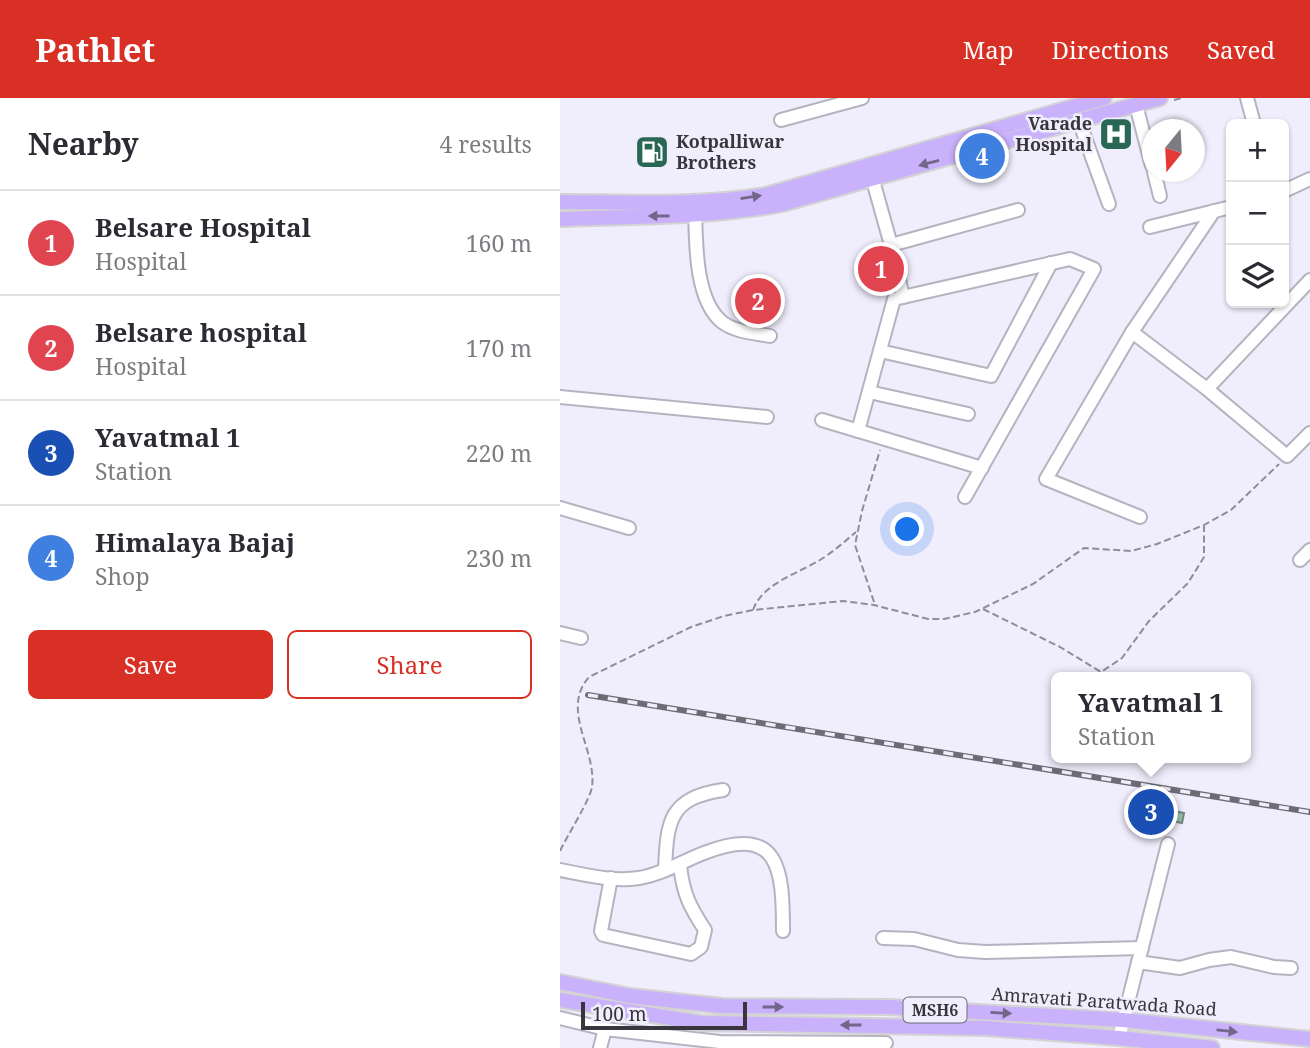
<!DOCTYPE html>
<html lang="en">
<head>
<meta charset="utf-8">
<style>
  body { margin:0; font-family:"Noto Serif",serif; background:#f2f2f3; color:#2b2b33 }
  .controls { position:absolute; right:21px; top:21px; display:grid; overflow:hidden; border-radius:10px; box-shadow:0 2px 5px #0004 }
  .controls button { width:63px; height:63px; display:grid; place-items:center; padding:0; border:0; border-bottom:2px solid #e1e1e2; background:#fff; color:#2b2b33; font:35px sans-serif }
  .compass { position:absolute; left:582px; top:21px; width:63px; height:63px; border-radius:50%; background:#fff; box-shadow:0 2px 5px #0004; rotate:198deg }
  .scale { position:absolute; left:21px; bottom:18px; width:166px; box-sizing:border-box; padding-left:7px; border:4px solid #38363c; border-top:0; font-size:19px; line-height:24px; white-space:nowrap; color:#38363c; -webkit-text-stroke:5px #f0edfc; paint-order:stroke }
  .you { position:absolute; left:348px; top:432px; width:24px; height:24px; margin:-18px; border:5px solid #fff; border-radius:50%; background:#1a73e8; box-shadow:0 0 0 10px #1a73e833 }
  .badge { display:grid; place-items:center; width:46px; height:46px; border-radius:50%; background:#d93025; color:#fff; font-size:23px; font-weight:700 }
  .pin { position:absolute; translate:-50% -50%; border:4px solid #fff; box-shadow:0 2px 7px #0006 }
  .popup { position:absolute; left:491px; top:574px; width:200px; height:91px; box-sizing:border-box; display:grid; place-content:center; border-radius:10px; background:#fff; filter:drop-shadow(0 2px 5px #0005); font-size:23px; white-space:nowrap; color:#7c7c81 }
  .popup b { font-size:26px; color:#2b2b33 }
  .popup::after { content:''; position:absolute; left:50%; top:100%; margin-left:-14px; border:14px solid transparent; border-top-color:#fff }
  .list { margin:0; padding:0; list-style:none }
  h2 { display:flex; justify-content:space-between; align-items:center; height:91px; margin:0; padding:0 28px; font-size:30px }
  h2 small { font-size:23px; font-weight:400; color:#7c7c81 }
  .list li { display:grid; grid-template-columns:46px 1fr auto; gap:21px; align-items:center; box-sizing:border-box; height:105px; padding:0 28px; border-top:2px solid #e1e1e2 }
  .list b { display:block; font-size:26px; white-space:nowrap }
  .list p { margin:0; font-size:23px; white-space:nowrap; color:#7c7c81 }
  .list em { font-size:23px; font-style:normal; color:#7c7c81 }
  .actions { display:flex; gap:14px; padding:21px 28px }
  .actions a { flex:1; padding:16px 0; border:2px solid #d93025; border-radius:10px; text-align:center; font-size:24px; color:#d93025 }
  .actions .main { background:#d93025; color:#fff }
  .icon { flex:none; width:38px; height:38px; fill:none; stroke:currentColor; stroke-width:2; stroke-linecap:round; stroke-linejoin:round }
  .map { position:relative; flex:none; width:750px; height:950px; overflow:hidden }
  header { display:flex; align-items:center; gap:42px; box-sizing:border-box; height:98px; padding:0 35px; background:#d93025; color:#fff }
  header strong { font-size:33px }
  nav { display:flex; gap:38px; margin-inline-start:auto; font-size:24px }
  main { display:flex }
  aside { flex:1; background:#fff }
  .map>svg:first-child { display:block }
</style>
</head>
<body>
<header>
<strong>Pathlet</strong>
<nav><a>Map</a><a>Directions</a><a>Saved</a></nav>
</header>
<main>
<aside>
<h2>Nearby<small>4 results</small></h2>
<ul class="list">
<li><span class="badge" style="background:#e0444e">1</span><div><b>Belsare Hospital</b><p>Hospital</p></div><em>160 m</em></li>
<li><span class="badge" style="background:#e0444e">2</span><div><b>Belsare hospital</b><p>Hospital</p></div><em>170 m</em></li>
<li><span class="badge" style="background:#1a4fb4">3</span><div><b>Yavatmal 1</b><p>Station</p></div><em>220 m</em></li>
<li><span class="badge" style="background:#3f7fe0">4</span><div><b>Himalaya Bajaj</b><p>Shop</p></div><em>230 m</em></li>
</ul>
<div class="actions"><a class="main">Save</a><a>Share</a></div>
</aside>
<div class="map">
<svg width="750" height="950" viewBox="0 0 750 950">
  <rect width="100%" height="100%" fill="#f0edfc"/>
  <!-- building -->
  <g fill="#98c7b5" stroke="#778680" stroke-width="2">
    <path d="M 561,21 L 568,44 L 551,50 L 543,27 Z"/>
    <path d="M 324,154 L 331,185 L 317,189 L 309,158 Z"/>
    <path d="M 590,708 L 624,715 L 622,725 L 588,718 Z"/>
  </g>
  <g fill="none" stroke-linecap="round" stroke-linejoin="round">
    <!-- minor casing -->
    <g stroke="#b6b3c1" stroke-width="16">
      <g id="minor">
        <path d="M 687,0 L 694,26"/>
        <path d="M 576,7 L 592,68"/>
        <path d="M 221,22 L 302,0"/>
        <path d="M 519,23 L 549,106"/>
        <path d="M 310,72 L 331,147 L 458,112"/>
        <path d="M 594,74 L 600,98"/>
        <path d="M 724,93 L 750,81"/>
        <path d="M 135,108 C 136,141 134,201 162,224 C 175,234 194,235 210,238"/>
        <path d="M 590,129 L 671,109"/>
        <path d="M 331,147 L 343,199"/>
        <path d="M 572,234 L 647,291 L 727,358 L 750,335"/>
        <path d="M 320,253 L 431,278 L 491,165"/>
        <path d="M 647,291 L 750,182"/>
        <path d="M 309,294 L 408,316"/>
        <path d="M 0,299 L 207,319"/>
        <path d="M 262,322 L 422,370"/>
        <path d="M 298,333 L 334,201 L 510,161 L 534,171 L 405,399"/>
        <path d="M 0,410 L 69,430"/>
        <path d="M 580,419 L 486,381 L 572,234 L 654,113"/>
        <path d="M 740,462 L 750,452"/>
        <path d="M 0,535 L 21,540"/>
        <path d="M 0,772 C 26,777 53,784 79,780 C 103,776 123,763 144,755 C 220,725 223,772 223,833"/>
        <path d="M 105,772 C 107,723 109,700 163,692"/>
        <path d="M 51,780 L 41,833 L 43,837 L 131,856 L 141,849 L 145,832 C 130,809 123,796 120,767"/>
        <path d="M 323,840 L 354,841 L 398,852 L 425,854 L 582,850"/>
        <path d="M 578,864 L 620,870 L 649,862 L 671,859 L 714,869 L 731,870"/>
        <path d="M 0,920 L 45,931 L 160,944 L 326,945"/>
        <path d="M 559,940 L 608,746"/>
        <path d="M 40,950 L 45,931"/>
      </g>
    </g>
    <!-- major casing -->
    <g stroke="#d3d3d4" stroke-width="18">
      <g id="major">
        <path d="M 0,104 C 69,104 138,108 206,97 L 544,0"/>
        <path d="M 0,121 C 74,118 148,120 222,106 L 600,0"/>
        <path d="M 0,884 L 70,898 L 162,908 L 329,909 L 563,922 L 750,941"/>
        <path d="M 0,902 L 141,925 L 426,930 L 559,940 L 652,950"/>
      </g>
    </g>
    <!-- path -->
    <g stroke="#8f8d97" stroke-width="2" stroke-dasharray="7 3.5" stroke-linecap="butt">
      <path d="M 614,2 L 622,0"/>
      <path d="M 314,504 L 295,447 L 302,413 L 320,352"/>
      <path d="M 423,511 L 500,549 L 541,574 L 562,560 L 589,523 L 628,485 L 644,459 L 644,428"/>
      <path d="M 193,512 C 203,485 237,476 260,462 C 273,454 284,444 296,434"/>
      <path d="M 0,753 C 7,738 30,702 32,689 C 37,652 0,612 29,579 L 131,529 L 164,518 L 193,512 L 283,503 L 314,507 L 368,521 L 384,521 L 415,514 L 473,486 L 524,450 L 571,453 L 597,446 L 644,427 L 671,412 L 719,366"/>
    </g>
    <!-- minor -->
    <use href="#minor" stroke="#fff" stroke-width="12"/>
    <!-- major -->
    <use href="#major" stroke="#cab1fc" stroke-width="14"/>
    <!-- rail casing -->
    <g stroke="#6d6b74" stroke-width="6">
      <path id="rail" d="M 28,597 L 750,714"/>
    </g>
    <!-- rail -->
    <use href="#rail" stroke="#f0edfc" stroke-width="3.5" stroke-dasharray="10" stroke-linecap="butt"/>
  </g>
  <!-- one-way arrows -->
  <defs><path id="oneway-solid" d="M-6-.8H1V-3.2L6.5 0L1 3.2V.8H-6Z" transform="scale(1.75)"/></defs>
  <g fill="#726789">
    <use href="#oneway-solid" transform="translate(369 65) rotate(165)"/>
    <use href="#oneway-solid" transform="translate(191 99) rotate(-9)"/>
    <use href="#oneway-solid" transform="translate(99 118) rotate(180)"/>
    <use href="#oneway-solid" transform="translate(213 909)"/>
    <use href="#oneway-solid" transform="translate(441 915) rotate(3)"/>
    <use href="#oneway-solid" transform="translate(291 927) rotate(-180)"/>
    <use href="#oneway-solid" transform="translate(667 933) rotate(6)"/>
  </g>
  <!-- icons -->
  <defs>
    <g id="hospital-square" transform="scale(1.75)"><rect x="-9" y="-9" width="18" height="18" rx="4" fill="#286754" stroke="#f0edfc"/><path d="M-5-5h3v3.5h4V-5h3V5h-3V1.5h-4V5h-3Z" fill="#fff"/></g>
    <g id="fuel-square" transform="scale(1.75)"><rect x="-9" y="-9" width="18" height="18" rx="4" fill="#286754" stroke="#f0edfc"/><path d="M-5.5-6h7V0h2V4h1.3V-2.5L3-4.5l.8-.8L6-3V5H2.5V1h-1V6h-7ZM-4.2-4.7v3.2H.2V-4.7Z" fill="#fff"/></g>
  </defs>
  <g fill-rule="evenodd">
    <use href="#hospital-square" x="556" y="36"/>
    <use href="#fuel-square" x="92" y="54"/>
  </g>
  <g text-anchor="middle" stroke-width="5" stroke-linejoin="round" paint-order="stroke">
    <!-- shield labels -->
    <rect fill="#f0edfc" stroke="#6f6d76" stroke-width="2" x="343.5" y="899.5" width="63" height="25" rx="5"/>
    <g font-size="16" font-weight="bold" fill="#38363c">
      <text x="375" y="918">MSH6</text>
    </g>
    <!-- poi labels -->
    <g font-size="18" font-weight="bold" fill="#38363c" stroke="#f0edfc" text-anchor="end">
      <text x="532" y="32">Varade<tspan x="532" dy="21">Hospital</tspan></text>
      <text x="116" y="50" text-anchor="start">Kotpalliwar<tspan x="116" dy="21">Brothers</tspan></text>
    </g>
    <!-- street labels -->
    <g font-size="18" fill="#38363c" stroke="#f0edfc">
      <text transform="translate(544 904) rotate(4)" y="6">Amravati Paratwada Road</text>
    </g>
  </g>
</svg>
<div class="controls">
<button>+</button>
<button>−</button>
<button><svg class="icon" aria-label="layers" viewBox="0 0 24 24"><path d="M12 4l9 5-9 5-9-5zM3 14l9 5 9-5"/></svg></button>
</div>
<svg class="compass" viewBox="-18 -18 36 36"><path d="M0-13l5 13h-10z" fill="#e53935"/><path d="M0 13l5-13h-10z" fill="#7c7c81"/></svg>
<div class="scale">100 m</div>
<div class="you"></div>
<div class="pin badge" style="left:321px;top:171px;background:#e0444e">1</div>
<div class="pin badge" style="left:198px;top:203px;background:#e0444e">2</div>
<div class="pin badge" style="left:591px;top:714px;background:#1a4fb4">3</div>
<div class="popup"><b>Yavatmal 1</b>Station</div>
<div class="pin badge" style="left:422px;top:58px;background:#3f7fe0">4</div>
</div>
</main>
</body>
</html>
